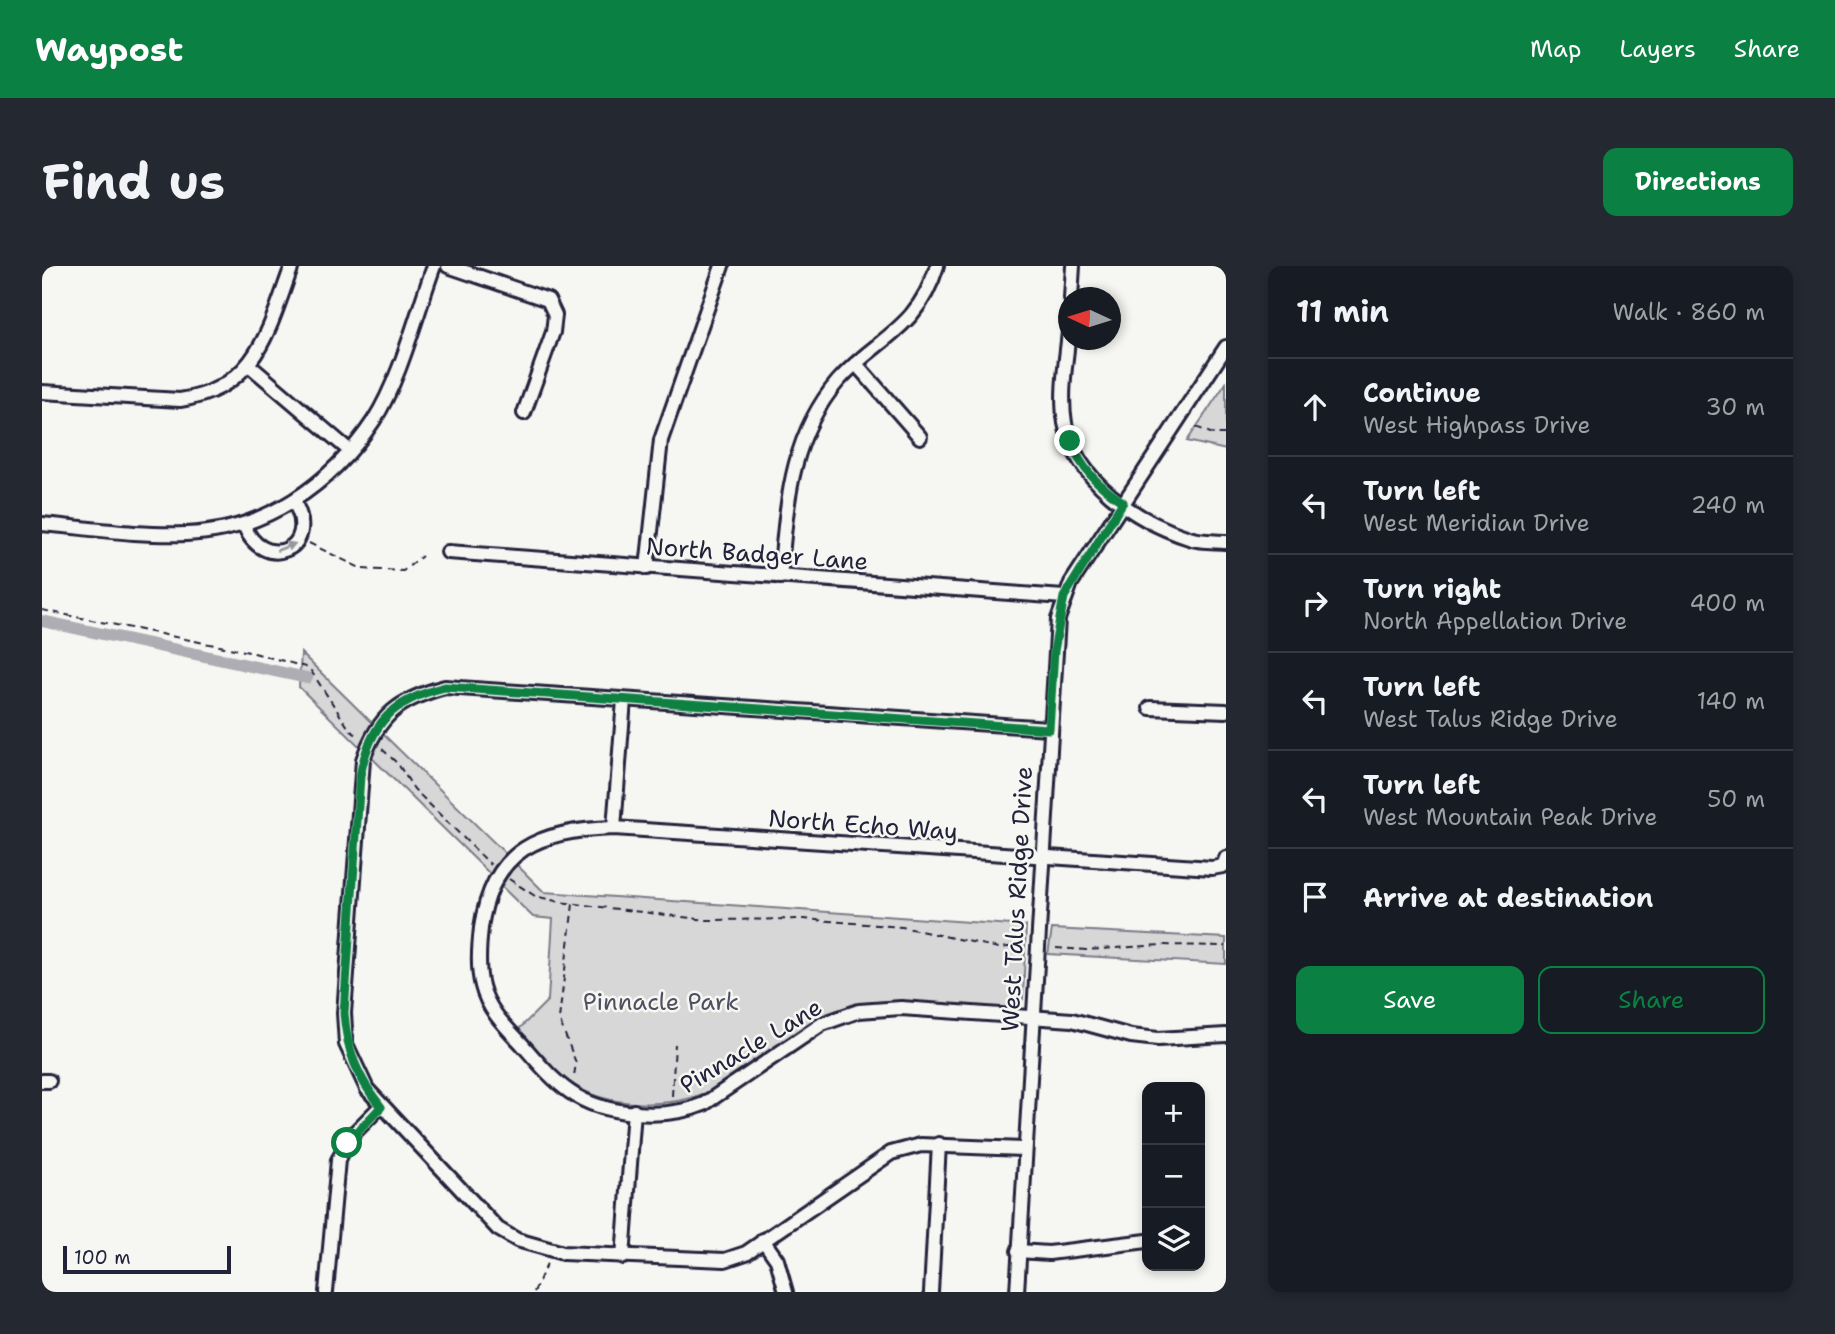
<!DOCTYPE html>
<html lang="en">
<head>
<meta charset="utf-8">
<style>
  body { margin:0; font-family:"Shantell Sans",sans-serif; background:#242831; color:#f1f3f6 }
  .controls { position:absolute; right:21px; bottom:21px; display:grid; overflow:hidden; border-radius:14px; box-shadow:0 4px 10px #0003 }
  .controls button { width:63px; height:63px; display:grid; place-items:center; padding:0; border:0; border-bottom:2px solid #363941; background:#171b24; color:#f1f3f6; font:35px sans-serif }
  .compass { position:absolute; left:1016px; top:21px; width:63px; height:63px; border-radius:50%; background:#171b24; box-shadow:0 4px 10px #0003; rotate:274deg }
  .scale { position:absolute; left:21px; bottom:18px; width:168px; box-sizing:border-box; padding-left:7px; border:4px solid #22223b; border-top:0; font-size:19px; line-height:24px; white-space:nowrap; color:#22223b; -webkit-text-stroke:5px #f6f6f2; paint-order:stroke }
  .stop { position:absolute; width:21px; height:21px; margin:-16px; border:5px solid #0b8043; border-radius:50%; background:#fff }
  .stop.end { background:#0b8043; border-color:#fff; box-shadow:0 2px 7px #0008 }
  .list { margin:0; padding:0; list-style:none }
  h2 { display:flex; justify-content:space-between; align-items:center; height:91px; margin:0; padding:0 28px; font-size:30px }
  h2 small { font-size:23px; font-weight:400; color:#9ea1a6 }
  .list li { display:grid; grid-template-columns:46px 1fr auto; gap:21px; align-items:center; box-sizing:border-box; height:98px; padding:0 28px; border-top:2px solid #363941 }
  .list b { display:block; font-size:26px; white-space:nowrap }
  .list p { margin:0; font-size:23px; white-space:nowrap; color:#9ea1a6 }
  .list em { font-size:23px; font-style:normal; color:#9ea1a6 }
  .actions { display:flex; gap:14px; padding:21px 28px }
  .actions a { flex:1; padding:16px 0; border:2px solid #0b8043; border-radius:14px; text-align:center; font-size:24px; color:#0b8043 }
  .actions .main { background:#0b8043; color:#fff }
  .icon { flex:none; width:38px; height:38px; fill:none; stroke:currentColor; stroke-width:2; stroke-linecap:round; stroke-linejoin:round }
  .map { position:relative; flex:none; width:1184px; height:1026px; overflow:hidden; border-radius:14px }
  header { display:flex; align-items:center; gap:42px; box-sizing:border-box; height:98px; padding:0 35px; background:#0b8043; color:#fff }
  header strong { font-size:33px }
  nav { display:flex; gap:38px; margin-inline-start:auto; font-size:24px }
  .intro { display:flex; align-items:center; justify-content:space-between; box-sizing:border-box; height:168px; padding:0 42px }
  h1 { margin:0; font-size:49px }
  .button { padding:18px 32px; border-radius:14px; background:#0b8043; color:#fff; font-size:24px; font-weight:700 }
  main { display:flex; gap:42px; padding:0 42px }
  aside { flex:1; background:#171b24; border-radius:14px; box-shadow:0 4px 10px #0003 }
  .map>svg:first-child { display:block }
</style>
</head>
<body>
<header>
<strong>Waypost</strong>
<nav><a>Map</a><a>Layers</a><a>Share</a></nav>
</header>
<div class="intro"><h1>Find us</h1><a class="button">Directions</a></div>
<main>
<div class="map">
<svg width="1184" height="1026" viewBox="0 0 1184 1026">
  <rect width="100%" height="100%" fill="#f6f6f2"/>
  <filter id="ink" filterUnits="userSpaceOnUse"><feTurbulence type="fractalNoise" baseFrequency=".0143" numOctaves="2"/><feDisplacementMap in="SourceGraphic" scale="14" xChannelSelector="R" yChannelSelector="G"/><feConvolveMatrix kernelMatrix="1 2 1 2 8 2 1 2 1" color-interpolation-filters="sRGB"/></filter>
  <g filter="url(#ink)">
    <!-- green -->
    <g fill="#d7d7d7" stroke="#7c7c89" stroke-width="2">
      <path d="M 1184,117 L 1184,184 L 1145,175 Z"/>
      <path d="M 259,387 L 332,459 L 318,481 L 257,421 Z"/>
      <path d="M 341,468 L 464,588 L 448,608 L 329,491 Z"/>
      <path d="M 474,598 L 502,626 L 984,660 L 981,733 L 974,742 L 967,744 C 911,740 847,726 792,746 C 750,762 716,799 676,821 C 638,843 572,843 533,820 C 511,807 494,783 476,764 L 506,734 L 511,653 L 491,651 L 458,619 Z"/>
      <path d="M 1010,663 L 1184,672 L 1184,698 L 1006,688 Z"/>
    </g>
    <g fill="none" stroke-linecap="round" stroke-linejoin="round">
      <!-- canal -->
      <path stroke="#adadb3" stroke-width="12" d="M 0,355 L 265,412"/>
      <!-- minor casing -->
      <g stroke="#22223b" stroke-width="18">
        <g id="minor">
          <path d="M 406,0 L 506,34 L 513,49 L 511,66 L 482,147"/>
          <path d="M 1029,32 L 1031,0"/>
          <path d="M 1027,66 C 1024,95 1018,128 1023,157 C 1033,214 1094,255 1147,272 C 1158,276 1172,275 1184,276"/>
          <path d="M 814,98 L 878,171"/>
          <path d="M 207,99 L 308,185"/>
          <path d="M 0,126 L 138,134 C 216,122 226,64 250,0"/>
          <path d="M 0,258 C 47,262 97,270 144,268 C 223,265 289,219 332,154 C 358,114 375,46 392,0"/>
          <path d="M 202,259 C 220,307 280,284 252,236"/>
          <path d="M 406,286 L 1022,331"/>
          <path d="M 605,302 L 619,174 L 680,0"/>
          <path d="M 738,311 C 745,241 747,172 796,115 C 835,71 875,65 895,0"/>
          <path d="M 1108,442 L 1184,445"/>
          <path d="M 572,562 L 582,434"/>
          <path d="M 1184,592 L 1181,600 L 1170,602 L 572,562 C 499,564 450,582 439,662 C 437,680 435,702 440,720 C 446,744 463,760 479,777 C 494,794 509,813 528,826 C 562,850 624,854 662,838 L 780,758 L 817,745 L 859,742 L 1030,754 L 1089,770 L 1116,773 L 1184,769"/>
          <path d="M 0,815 L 7,815"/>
          <path d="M 981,883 L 879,879 L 849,887 L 704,987 L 683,994 L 521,987 L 475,974 L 456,963 L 325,823 L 304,778 L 302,747 L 321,494 C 336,449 358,433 403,421 L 1007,462"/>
          <path d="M 721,974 L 735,994 L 744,1026"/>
          <path d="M 976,985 L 1007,987 L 1105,975"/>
          <path d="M 581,991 L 592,845"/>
          <path d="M 284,1026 L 296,894 L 312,867 L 339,840"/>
          <path d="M 889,1026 L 897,878"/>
          <path d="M 975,1026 L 1016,353 L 1029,317 L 1184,81"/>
        </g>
      </g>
      <!-- path -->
      <g stroke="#22223b" stroke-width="2" stroke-dasharray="7 5" stroke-linecap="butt">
        <path d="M 1154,161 L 1171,168 L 1184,168"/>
        <path d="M 267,277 L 320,303 L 361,305 L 380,290"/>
        <path d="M 0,344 L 212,387 L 267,402 L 308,464 L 316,470"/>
        <path d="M 340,483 L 356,498 L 372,523 L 449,599"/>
        <path d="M 467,613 L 493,630 L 518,636 L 665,654 L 762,653 L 860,661 L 957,682 L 977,680"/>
        <path d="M 531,638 L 517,753 L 534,797 L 532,810"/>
        <path d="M 1014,682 L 1044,684 L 1119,679 L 1184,680"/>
        <path d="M 630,830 L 633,778"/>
        <path d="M 492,1026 L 506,995"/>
      </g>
      <!-- minor -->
      <use href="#minor" stroke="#f6f6f2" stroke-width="12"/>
    </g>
    <!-- one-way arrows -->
    <defs><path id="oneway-solid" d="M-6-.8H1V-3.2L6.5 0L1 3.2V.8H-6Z" transform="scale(1.75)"/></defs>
    <use fill="#9797a0" href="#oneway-solid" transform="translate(244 281) rotate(-21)"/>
  </g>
  <g fill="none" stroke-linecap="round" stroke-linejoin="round" filter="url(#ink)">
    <!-- route -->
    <path stroke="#0b8043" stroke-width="9" d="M 305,877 L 339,841 C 315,811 305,785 302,747 L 318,510 C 328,457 351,434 403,421 L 1007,463 L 1012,385 L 1022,331 L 1081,236 C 1055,219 1040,203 1028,175"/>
  </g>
  <g text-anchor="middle" stroke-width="5" stroke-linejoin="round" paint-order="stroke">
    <!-- street labels -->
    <g font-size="24" fill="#22223b" stroke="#f6f6f2">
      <text transform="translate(715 288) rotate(4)" y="8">North Badger Lane</text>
      <text transform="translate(821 559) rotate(4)" y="8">North Echo Way</text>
      <text transform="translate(975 633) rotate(-87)" y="8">West Talus Ridge Drive</text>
      <text transform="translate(709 780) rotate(-31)" y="8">Pinnacle Lane</text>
    </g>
    <!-- park labels -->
    <g font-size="24" fill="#4f4f62" stroke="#f6f6f2">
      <text x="619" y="744">Pinnacle Park</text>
    </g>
  </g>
</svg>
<div class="controls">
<button>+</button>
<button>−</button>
<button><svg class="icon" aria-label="layers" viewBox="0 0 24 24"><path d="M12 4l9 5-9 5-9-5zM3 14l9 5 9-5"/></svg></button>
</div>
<svg class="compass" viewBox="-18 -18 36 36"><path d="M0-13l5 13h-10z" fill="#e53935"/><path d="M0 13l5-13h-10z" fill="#9ea1a6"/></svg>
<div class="scale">100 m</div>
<div class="stop" style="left:305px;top:877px"></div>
<div class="stop end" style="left:1028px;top:175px"></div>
</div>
<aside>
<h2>11 min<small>Walk · 860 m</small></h2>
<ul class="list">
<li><svg class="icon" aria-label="ahead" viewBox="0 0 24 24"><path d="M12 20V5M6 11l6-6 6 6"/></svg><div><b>Continue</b><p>West Highpass Drive</p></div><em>30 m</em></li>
<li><svg class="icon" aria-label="left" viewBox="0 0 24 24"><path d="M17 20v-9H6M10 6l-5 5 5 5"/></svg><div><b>Turn left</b><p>West Meridian Drive</p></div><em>240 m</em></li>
<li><svg class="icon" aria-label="right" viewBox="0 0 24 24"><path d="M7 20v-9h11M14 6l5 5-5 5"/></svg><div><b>Turn right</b><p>North Appellation Drive</p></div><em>400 m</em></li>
<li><svg class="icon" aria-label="left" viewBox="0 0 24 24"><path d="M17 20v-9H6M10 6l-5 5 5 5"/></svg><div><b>Turn left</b><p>West Talus Ridge Drive</p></div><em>140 m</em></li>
<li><svg class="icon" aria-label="left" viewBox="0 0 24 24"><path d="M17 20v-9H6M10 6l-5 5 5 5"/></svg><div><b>Turn left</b><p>West Mountain Peak Drive</p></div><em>50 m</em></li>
<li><svg class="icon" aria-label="arrive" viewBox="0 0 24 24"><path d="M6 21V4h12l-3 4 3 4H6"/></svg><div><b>Arrive at destination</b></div></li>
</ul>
<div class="actions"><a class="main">Save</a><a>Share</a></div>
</aside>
</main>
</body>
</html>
